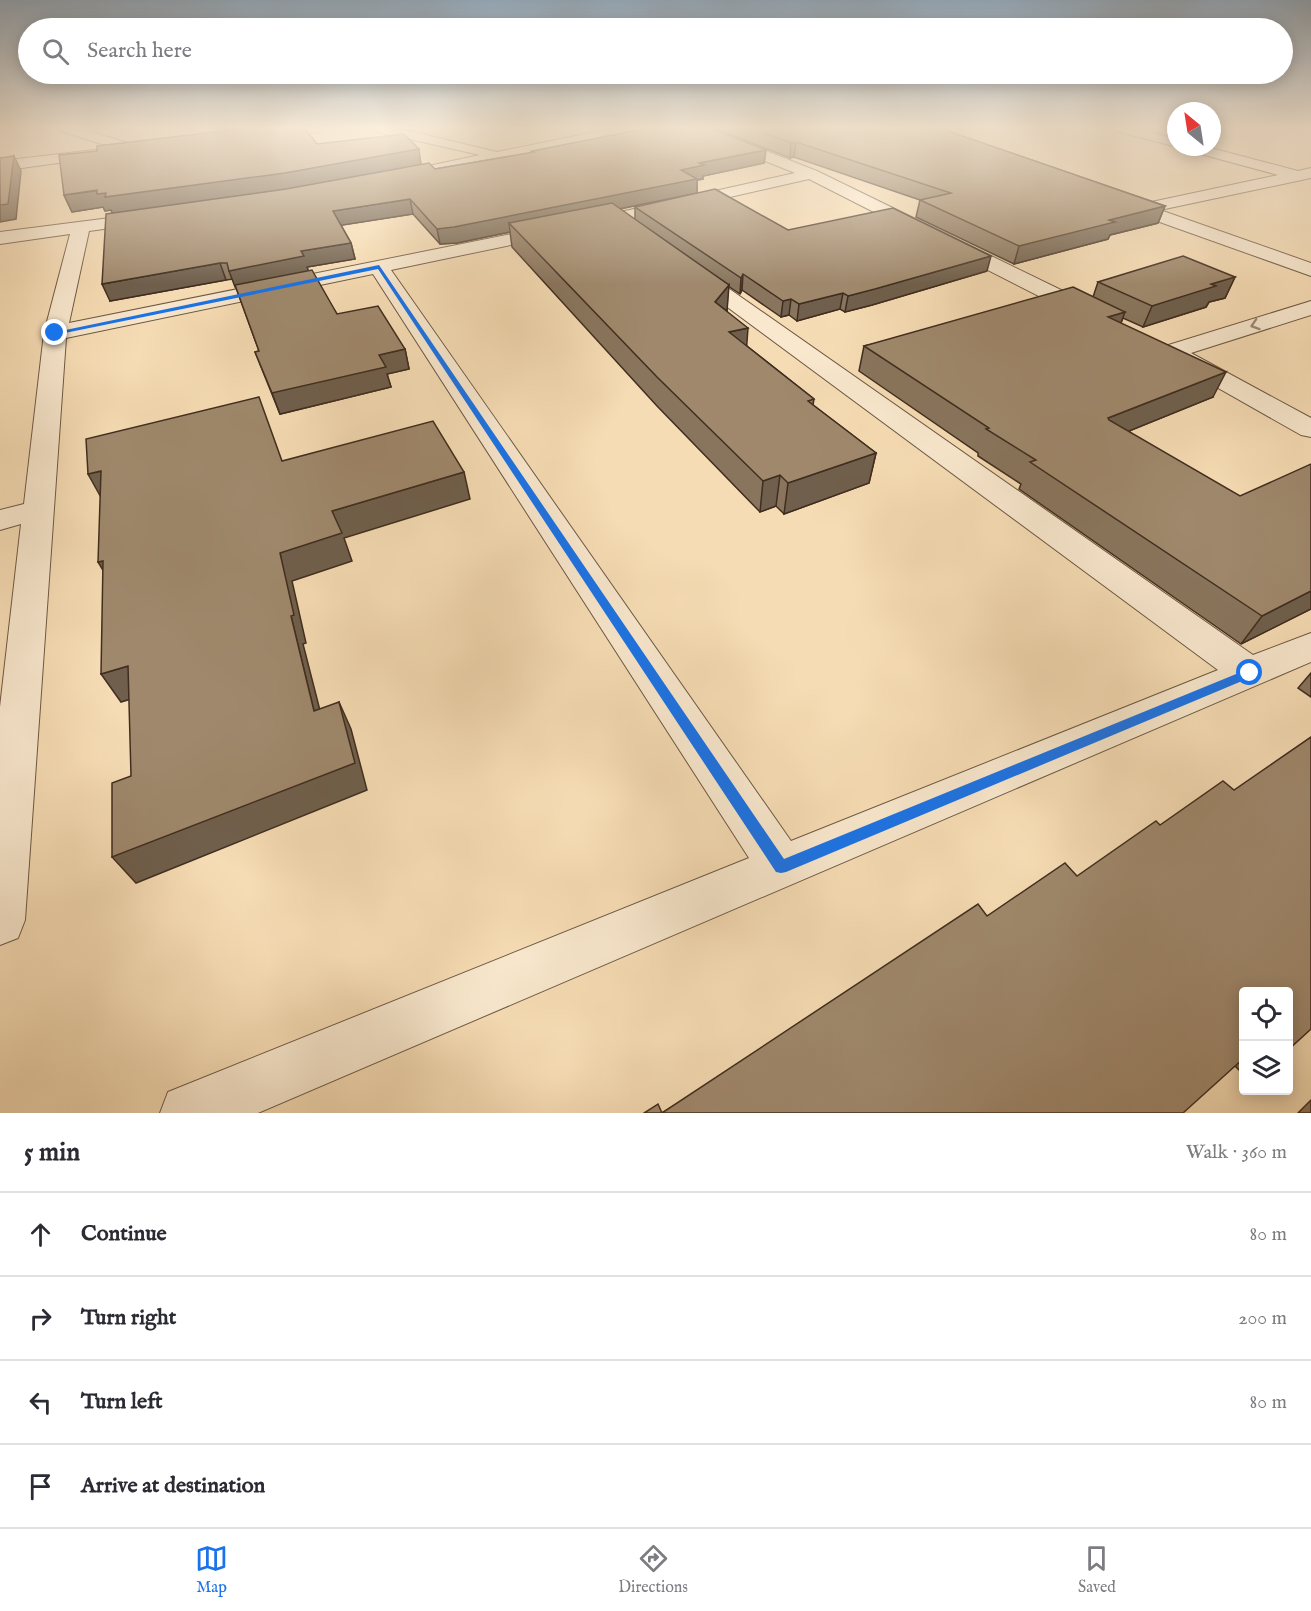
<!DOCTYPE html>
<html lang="en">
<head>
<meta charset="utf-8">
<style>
  body { margin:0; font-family:"IM FELL English",serif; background:#f2f2f3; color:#2b2b33 }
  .controls { position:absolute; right:18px; bottom:18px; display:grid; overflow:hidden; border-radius:6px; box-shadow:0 3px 15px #0003 }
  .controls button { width:54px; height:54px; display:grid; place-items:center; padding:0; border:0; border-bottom:2px solid #e1e1e2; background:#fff; color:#2b2b33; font:30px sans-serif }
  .compass { position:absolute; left:1167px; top:102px; width:54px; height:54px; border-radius:50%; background:#fff; box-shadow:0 3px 15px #0003; rotate:330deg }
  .stop { position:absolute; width:18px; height:18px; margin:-14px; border:4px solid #1a73e8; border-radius:50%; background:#fff }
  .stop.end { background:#1a73e8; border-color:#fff; box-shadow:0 2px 6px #0008 }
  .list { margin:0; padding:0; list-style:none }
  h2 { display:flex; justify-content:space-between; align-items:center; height:78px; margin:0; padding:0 24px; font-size:26px }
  h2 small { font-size:20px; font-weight:400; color:#7c7c81 }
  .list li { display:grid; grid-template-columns:39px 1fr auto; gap:18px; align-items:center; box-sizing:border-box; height:84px; padding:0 24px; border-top:2px solid #e1e1e2 }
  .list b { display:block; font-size:22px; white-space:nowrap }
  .list em { font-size:20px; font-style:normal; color:#7c7c81 }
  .icon { flex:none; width:33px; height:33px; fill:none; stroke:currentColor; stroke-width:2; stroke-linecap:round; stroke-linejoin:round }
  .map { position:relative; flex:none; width:1311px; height:1113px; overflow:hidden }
  .search { position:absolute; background:#fff; box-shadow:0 3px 15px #0003; left:18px; right:18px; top:18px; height:66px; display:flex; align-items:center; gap:15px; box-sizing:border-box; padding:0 21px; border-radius:33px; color:#7c7c81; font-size:22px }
  .sheet { height:414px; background:#fff }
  nav { display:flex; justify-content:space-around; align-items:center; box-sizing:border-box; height:84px; border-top:2px solid #e1e1e2; background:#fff; font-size:16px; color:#7c7c81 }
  nav a { display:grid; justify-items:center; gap:3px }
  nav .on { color:#1a73e8 }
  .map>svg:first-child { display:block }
</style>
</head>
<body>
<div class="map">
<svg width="1311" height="1113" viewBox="0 0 1311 1113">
  <rect width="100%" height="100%" fill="#f6dcb4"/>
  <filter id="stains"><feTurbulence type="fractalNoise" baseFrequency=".00333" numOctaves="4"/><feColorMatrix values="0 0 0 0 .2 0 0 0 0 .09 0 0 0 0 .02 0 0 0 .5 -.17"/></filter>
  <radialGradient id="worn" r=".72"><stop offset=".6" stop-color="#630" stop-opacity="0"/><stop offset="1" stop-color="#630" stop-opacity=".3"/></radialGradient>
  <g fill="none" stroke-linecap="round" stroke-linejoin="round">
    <!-- minor casing -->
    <g stroke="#6e5944" stroke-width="2">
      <g id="minor">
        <path d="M 58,128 L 79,128 L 128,143 L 130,146 L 123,150 L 118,149 L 60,131 Z"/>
        <path d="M 285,128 L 326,128 L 319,132 L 261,139 L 254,135 L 261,131 Z"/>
        <path d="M 372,128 L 397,128 L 497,152 L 615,128 L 642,128 L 635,132 L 419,177 L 411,172 L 414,169 L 480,155 L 374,131 Z"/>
        <path d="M 689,128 L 708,128 L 817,171 L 1098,308 L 1101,313 L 1098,318 L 1090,320 L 1082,318 L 809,179 L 616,223 L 391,270 L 791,841 L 1218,670 L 684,275 L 681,271 L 684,267 L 698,267 L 1253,655 L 1311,633 L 1311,662 L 258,1113 L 160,1113 L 168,1092 L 749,858 L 373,274 L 66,338 L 25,920 L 18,938 L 0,945 L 0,707 L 21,524 L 0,530 L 0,510 L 24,504 L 44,333 L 70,234 L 0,244 L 0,232 L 149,213 L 155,214 L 158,218 L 155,222 L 89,231 L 69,323 L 616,213 L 795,173 L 691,131 Z"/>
        <path d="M 1114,128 L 1136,128 L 1176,139 L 1177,147 L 1116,131 Z"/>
        <path d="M 1184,147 L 1207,147 L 1298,171 L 1311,168 L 1311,178 L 1160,210 L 1311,263 L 1311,276 L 1112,205 L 1110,201 L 1118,196 L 1142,204 L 1278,175 L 1186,150 Z"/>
        <path d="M 103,149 L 110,153 L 108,156 L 0,171 L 0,161 Z"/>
        <path d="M 1311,301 L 1311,315 L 1191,353 L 1311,418 L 1311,437 L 1301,435 L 1174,363 L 1171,359 L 1162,357 L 1158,352 L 1162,347 Z"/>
      </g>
    </g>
    <!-- minor -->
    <use href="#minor" fill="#f9e8ce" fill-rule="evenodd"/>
  </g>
  <!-- wall -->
  <g fill="#89755d" stroke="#402d1f" stroke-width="1.5">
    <path d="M 215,128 L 304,128 L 317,144 L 421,164 L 435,169 L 532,153 L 532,151 L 766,150 L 764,163 L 703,176 L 703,179 L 697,180 L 697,193 L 620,209 L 635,220 L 635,207 L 788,230 L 987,271 L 872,305 L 845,312 L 840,309 L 797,321 L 789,315 L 781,317 L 742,290 L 740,294 L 728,286 L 727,311 L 747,346 L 814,399 L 813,405 L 876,453 L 869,483 L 784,514 L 776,506 L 760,512 L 657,406 L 512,247 L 510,232 L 457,243 L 440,244 L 413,214 L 341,225 L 351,243 L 355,259 L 307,267 L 308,270 L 337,314 L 405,349 L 409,369 L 387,374 L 391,387 L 280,414 L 255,352 L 259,351 L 233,279 L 226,280 L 110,301 L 112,213 L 111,210 L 105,211 L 103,207 L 72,212 L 64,195 L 97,151 L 224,131 Z"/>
    <path d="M 714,128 L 939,128 L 1165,206 L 1158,223 L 1110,235 L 1108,239 L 1014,264 L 916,217 L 920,200 L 794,157 L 790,158 Z"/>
    <path d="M 1235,277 L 1225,298 L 1209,302 L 1206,307 L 1143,327 L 1123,318 L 1121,323 L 1213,397 L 1129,431 L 1311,609 L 1241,644 L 1019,489 L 1021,484 L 978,456 L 978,453 L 859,371 L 864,346 L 1093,297 L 1098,282 Z"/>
    <path d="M 1311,673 L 1311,697 L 1298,688 Z"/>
    <path d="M 1077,876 L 1244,992 L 1244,1075 L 1235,1066 L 662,1113 L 987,916 Z"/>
    <path d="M 1311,1100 L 1311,1113 L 1298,1113 Z"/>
  </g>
  <!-- shaded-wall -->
  <g fill="#6f5f4c" stroke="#402d1f" stroke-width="1.5">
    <path d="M 227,128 L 272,128 L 229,132 Z"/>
    <path d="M 796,142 L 794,157 L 790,158 L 791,143 Z"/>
    <path d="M 419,149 L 421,165 L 290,189 L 113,214 L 111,210 L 105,211 L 103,207 L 72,212 L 64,195 Z"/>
    <path d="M 766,150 L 764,163 L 703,176 L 703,179 L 697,180 L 697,193 L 516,230 L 509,223 L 510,232 L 457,243 L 440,244 L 437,229 L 681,170 L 699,163 Z"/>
    <path d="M 14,156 L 21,171 L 16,219 L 0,222 L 0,205 Z"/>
    <path d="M 410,199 L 413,214 L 337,226 L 333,211 Z"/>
    <path d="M 1165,206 L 1158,223 L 1110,235 L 1108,239 L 1014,264 L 1019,246 L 1109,220 Z"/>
    <path d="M 351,243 L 355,259 L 307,267 L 309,273 L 235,287 L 229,271 L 301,251 Z"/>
    <path d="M 991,256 L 987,271 L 872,305 L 845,312 L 848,296 Z"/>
    <path d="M 220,263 L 226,280 L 110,301 L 102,284 Z"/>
    <path d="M 743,274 L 742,290 L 740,294 L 741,278 Z"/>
    <path d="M 1235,277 L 1225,298 L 1209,302 L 1206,307 L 1143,327 L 1152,306 L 1211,284 Z"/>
    <path d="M 729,285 L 727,311 L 715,302 Z"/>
    <path d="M 843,293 L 840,309 L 797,321 L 799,304 Z"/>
    <path d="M 791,299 L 789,315 L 781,317 L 783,301 Z"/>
    <path d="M 1125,312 L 1116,336 L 1108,317 Z"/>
    <path d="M 748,328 L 746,355 L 729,332 Z"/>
    <path d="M 405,349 L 409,369 L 387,374 L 391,387 L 280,414 L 272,393 L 379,355 Z"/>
    <path d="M 1226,372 L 1213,397 L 1097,444 L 1108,418 Z"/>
    <path d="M 876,453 L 869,483 L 784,514 L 788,483 Z"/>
    <path d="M 101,471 L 103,501 L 88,474 Z"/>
    <path d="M 464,472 L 470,499 L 344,538 L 352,561 L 292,581 L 306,643 L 303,644 L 327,738 L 314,711 L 291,616 L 280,553 L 332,511 Z"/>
    <path d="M 780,475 L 776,506 L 760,512 L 763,481 Z"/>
    <path d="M 103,561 L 115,590 L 98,562 Z"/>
    <path d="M 1311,591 L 1311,609 L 1241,644 L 1262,616 Z"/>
    <path d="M 128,666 L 147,694 L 121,702 L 101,674 Z"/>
    <path d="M 339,702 L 351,729 L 367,790 L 136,883 L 112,857 Z"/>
  </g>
  <!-- building -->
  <g fill="#9f886c" stroke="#402d1f" stroke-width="1.5">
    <path d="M 248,128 L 304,128 L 317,144 L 404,134 L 419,149 L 285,173 L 105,197 L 106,193 L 97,194 L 97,190 L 64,195 L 59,155 L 97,151 L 97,146 Z"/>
    <path d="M 648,128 L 710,128 L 766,150 L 699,163 L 704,165 L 681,170 L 697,179 L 454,227 L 437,229 L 410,199 L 333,211 L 351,243 L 301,251 L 304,256 L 229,271 L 227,263 L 220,263 L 102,284 L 106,214 L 286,189 L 429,163 L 435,169 L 534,152 L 532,151 Z"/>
    <path d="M 751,128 L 939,128 L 1165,206 L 1109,220 L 1115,222 L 1019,246 L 920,200 L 951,193 L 796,142 L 791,143 Z"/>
    <path d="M 14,156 L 8,204 L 0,205 L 0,158 Z"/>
    <path d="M 715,189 L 788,230 L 893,208 L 991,256 L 875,289 L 848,296 L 843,293 L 799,304 L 791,299 L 783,301 L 743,274 L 741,278 L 635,207 Z"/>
    <path d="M 612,203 L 729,285 L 715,302 L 748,328 L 729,332 L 814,399 L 808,401 L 876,453 L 788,483 L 780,475 L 763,481 L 657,377 L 509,223 Z"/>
    <path d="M 1183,256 L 1235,277 L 1211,284 L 1216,286 L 1152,306 L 1098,282 Z"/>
    <path d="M 312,270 L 337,314 L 378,306 L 405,349 L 379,355 L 386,367 L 272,393 L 255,352 L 259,351 L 235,285 Z"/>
    <path d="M 1073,287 L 1125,312 L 1108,317 L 1226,372 L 1108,418 L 1109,420 L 1240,496 L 1311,464 L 1311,591 L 1262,616 L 1030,462 L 1036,460 L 986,429 L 989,428 L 864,346 Z"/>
    <path d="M 259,397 L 282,461 L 433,421 L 464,472 L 332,511 L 342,533 L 280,553 L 294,615 L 291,616 L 314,711 L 339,702 L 355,763 L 112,857 L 112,783 L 131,776 L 128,666 L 101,674 L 103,561 L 98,562 L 101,471 L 88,474 L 86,439 Z"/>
    <path d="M 1311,737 L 1311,1029 L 1288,1050 L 1288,992 L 1244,992 L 1244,1058 L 1183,1113 L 644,1113 L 658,1104 L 662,1113 L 978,904 L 987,916 L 1065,863 L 1077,876 L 1156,821 L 1160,825 L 1223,781 L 1234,790 Z"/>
  </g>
  <!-- one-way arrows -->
  <defs><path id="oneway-chevron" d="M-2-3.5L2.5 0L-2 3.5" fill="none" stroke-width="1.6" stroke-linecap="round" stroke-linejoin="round" transform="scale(1.5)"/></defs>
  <use stroke="#9c8a76" href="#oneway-chevron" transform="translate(1255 325) rotate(162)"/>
  <!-- sky -->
  <linearGradient id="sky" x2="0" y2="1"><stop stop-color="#95acbf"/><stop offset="0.45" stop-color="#fbefdd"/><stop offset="1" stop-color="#fbefdd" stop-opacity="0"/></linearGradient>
  <rect width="1311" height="284" fill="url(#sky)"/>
  <!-- route -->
  <path fill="#1a73e8" d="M 379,265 L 784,859 L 1246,670 L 1250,668 L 1256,673 L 1254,676 L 786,872 L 781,873 L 776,872 L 378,269 L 55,335 L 51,333 Z"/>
  <rect width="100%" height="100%" filter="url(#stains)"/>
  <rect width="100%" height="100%" fill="url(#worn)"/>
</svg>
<div class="controls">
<button><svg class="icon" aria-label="locate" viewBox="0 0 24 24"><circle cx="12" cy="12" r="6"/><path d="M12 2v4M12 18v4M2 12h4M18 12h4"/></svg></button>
<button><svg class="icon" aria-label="layers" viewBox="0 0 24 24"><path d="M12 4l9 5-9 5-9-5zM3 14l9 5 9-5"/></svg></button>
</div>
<svg class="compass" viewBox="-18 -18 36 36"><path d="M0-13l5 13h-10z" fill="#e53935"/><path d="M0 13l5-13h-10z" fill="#7c7c81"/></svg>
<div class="stop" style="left:1250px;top:673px"></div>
<div class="stop end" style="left:55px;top:333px"></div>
<div class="search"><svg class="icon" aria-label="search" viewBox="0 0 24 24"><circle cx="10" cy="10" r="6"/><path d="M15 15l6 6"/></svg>Search here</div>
</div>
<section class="sheet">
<h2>5 min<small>Walk · 360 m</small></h2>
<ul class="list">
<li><svg class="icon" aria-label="ahead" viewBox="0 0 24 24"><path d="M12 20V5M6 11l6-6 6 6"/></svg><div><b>Continue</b></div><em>80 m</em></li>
<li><svg class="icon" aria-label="right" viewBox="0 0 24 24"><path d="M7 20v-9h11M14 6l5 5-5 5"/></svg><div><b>Turn right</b></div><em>200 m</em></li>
<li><svg class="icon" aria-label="left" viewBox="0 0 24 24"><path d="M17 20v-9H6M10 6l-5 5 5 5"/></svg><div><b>Turn left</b></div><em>80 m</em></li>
<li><svg class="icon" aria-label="arrive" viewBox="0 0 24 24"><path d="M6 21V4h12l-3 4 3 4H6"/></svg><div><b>Arrive at destination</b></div></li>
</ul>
</section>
<nav>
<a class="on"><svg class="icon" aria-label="map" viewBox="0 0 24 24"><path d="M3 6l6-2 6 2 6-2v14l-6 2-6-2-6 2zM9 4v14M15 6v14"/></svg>Map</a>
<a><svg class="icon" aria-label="directions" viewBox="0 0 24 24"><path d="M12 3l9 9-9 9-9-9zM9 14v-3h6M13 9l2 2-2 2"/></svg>Directions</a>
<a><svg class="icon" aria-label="saved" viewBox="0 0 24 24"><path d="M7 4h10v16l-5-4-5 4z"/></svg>Saved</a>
</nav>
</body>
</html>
